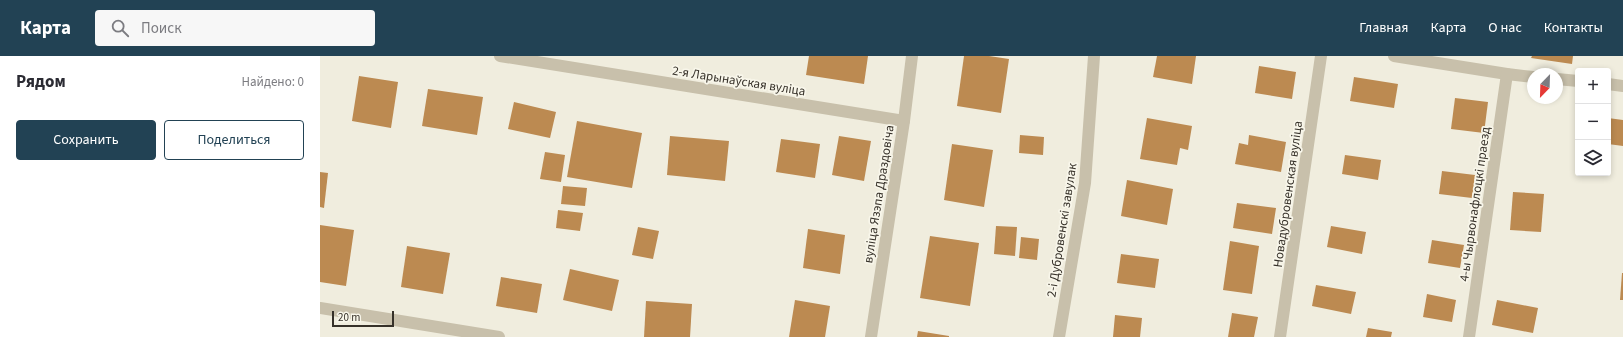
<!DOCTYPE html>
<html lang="ru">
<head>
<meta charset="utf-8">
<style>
  body { margin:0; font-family:"Source Sans 3",sans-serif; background:#f7f7f7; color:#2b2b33 }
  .controls { position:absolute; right:12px; top:12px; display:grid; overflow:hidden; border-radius:4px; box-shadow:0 2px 6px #0003 }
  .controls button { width:36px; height:36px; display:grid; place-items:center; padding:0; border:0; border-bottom:1px solid #e1e1e2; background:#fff; color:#2b2b33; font:20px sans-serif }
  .compass { position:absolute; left:1207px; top:12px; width:36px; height:36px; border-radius:50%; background:#fff; box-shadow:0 2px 6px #0003; rotate:203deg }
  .scale { position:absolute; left:12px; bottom:10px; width:62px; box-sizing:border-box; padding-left:4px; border:2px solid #363129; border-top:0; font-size:11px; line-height:14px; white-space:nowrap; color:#363129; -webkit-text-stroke:3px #f8f6ea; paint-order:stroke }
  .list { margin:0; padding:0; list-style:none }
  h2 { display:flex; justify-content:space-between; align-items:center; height:52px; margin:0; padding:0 16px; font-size:17px }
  h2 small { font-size:13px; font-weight:400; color:#7c7c81 }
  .actions { display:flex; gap:8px; padding:12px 16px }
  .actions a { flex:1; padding:9px 0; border:1px solid #224254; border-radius:4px; text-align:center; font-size:14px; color:#224254 }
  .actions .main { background:#224254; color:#fff }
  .icon { flex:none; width:22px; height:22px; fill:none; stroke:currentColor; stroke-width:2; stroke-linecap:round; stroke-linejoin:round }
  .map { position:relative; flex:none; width:1303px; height:281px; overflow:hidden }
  header { display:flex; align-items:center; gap:24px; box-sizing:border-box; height:56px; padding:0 20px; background:#224254; color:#fff }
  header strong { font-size:19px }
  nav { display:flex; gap:22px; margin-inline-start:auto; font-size:14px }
  .search { width:280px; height:36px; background:#f7f7f7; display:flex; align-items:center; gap:10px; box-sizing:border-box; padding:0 14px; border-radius:4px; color:#7c7c81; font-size:15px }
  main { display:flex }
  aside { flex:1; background:#fff }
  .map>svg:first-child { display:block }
</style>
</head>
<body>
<header>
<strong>Карта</strong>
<div class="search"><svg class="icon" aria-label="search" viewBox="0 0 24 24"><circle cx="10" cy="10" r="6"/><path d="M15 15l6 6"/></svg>Поиск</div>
<nav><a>Главная</a><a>Карта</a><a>О нас</a><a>Контакты</a></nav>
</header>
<main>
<aside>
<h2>Рядом<small>Найдено: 0</small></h2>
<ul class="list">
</ul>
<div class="actions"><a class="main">Сохранить</a><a>Поделиться</a></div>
</aside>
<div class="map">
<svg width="1303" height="281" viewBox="0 0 1303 281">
  <rect width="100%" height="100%" fill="#f0edde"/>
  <!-- building -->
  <g fill="#bc8a51">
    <path d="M 489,0 L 548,0 L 544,28 L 486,19 Z"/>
    <path d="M 644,0 L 669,0 L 689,3 L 681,57 L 637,50 Z"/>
    <path d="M 837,0 L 876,0 L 872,28 L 833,21 Z"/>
    <path d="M 1212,0 L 1253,0 L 1252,8 L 1211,2 Z"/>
    <path d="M 939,10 L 976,16 L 972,43 L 935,37 Z"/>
    <path d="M 39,20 L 78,26 L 71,72 L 32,65 Z"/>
    <path d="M 1034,21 L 1078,28 L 1074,52 L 1030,45 Z"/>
    <path d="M 108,33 L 163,41 L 157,79 L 102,70 Z"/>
    <path d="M 1135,42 L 1168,46 L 1164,77 L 1131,73 Z"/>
    <path d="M 194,46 L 236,56 L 230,82 L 188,73 Z"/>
    <path d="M 827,62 L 872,70 L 868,94 L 860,92 L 857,109 L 820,103 Z"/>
    <path d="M 1288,62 L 1303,64 L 1303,90 L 1288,88 Z"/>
    <path d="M 257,65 L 322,77 L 312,132 L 247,121 Z"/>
    <path d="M 700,79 L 724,81 L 723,99 L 699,97 Z"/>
    <path d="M 929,79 L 966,86 L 961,116 L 915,108 L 919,87 L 928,89 Z"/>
    <path d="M 350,80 L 409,85 L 405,125 L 347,119 Z"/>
    <path d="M 519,80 L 551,85 L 544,125 L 512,119 Z"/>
    <path d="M 461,83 L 500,88 L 495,122 L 456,116 Z"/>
    <path d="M 632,88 L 673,94 L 664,151 L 624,144 Z"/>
    <path d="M 225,96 L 245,99 L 241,126 L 220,123 Z"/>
    <path d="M 1025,99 L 1061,104 L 1058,124 L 1022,118 Z"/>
    <path d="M 1122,115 L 1155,119 L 1152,142 L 1119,138 Z"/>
    <path d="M 0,116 L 8,117 L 4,152 L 0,151 Z"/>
    <path d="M 807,124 L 853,133 L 847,169 L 801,160 Z"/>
    <path d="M 243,130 L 267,132 L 265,150 L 241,148 Z"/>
    <path d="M 1193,136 L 1224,138 L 1221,176 L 1190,174 Z"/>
    <path d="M 917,147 L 956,152 L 952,178 L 913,172 Z"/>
    <path d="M 238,154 L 263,157 L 260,175 L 236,172 Z"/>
    <path d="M 0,169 L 34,174 L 26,230 L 0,226 Z"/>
    <path d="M 676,170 L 697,171 L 695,200 L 674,198 Z"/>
    <path d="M 1011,170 L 1046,176 L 1042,198 L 1007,191 Z"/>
    <path d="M 318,171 L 339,175 L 333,203 L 312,199 Z"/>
    <path d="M 488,173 L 525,179 L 520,218 L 483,212 Z"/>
    <path d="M 610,180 L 659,187 L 650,250 L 600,242 Z"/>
    <path d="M 701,181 L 719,183 L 717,204 L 699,202 Z"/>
    <path d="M 1112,184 L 1144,189 L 1140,212 L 1108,207 Z"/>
    <path d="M 910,185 L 939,190 L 932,238 L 903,234 Z"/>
    <path d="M 87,190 L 130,197 L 123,238 L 81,231 Z"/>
    <path d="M 801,198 L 839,203 L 835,232 L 797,227 Z"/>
    <path d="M 250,213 L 299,224 L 292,255 L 243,244 Z"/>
    <path d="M 1302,217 L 1303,217 L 1303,244 L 1300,244 Z"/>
    <path d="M 181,221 L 222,228 L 217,257 L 176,250 Z"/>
    <path d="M 996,229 L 1036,236 L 1031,258 L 992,250 Z"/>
    <path d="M 1107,238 L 1136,244 L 1132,266 L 1103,261 Z"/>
    <path d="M 475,244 L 510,250 L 505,281 L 469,281 Z"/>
    <path d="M 1177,244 L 1218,252 L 1213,277 L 1172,269 Z"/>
    <path d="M 326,245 L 372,248 L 370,281 L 324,281 Z"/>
    <path d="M 912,257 L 938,261 L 934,281 L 908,281 Z"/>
    <path d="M 795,259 L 822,262 L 820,281 L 793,281 Z"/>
    <path d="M 1048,272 L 1072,276 L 1071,281 L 1046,281 Z"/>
    <path d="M 598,275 L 629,280 L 629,281 L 597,281 Z"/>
  </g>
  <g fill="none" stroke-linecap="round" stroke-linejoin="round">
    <!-- minor -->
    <g stroke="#c8c0ab" stroke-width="12">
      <path d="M 180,0 L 584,65"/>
      <path d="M 1074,0 L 1187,18 L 1213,21"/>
      <path d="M 1237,23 L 1258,25"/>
      <path d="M 1288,28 L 1303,30"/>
      <path d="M 0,252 L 179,281"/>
      <path d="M 551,281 L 584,65 L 592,0"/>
      <path d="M 739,281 L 765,127 L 774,0"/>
      <path d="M 960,281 L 1001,0"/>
      <path d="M 1149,281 L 1187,18"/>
    </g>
  </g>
  <g text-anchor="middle" stroke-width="3.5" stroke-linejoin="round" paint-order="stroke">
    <!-- street labels -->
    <g font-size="13" fill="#363129" stroke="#f8f6ea">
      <text transform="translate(419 24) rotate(9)" y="5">2-я Ларынаўская вуліца</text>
      <text transform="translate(558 138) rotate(-81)" y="5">вуліца Язэпа Драздовіча</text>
      <text transform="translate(967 138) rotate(-82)" y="5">Новадубровенская вуліца</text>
      <text transform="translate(1154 148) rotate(-82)" y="5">4-ы Чырвонафлоцкі праезд</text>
      <text transform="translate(741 174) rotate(-81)" y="5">2-і Дубровенскі завулак</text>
    </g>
  </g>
</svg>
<div class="controls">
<button>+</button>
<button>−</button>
<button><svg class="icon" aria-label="layers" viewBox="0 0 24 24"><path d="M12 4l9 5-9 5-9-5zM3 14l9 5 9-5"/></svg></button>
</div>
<svg class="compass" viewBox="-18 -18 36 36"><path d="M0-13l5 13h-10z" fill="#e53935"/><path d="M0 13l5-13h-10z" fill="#7c7c81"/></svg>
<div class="scale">20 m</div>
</div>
</main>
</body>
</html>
